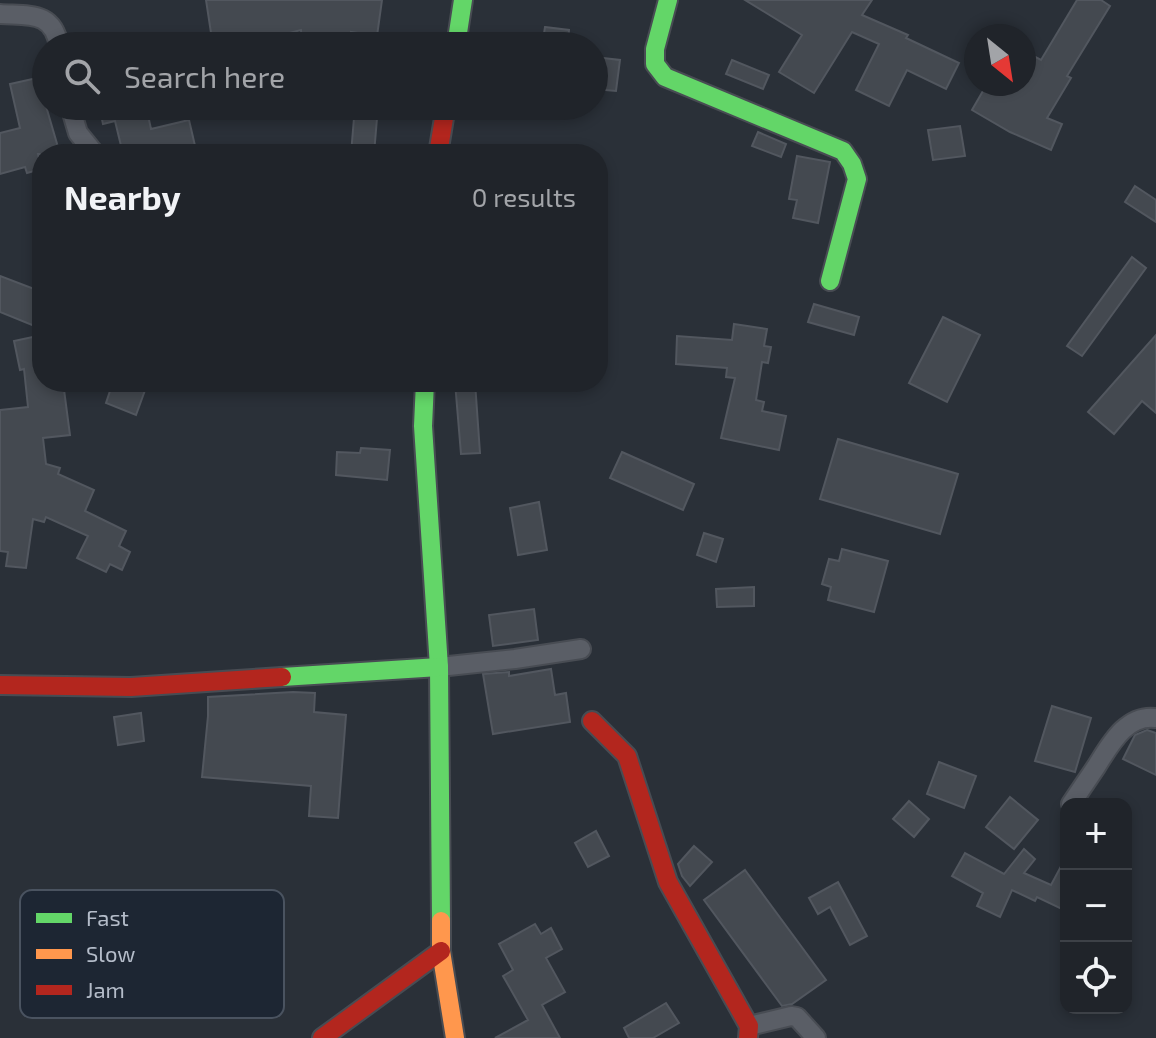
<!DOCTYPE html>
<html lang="en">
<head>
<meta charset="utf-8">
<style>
  body { margin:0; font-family:"Exo 2",sans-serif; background:#2d3036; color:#f1f3f6 }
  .controls { position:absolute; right:24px; bottom:24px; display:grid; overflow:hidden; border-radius:16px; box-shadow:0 4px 12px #0003 }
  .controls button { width:72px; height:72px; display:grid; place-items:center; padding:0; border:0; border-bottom:2px solid #3d4147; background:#20242a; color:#f1f3f6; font:40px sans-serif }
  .compass { position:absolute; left:964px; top:24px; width:72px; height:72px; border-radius:50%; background:#20242a; box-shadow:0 4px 12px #0003; rotate:150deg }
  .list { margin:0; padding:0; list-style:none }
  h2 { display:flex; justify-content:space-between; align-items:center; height:104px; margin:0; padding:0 32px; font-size:34px }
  h2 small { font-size:26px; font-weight:400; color:#a2a4a8 }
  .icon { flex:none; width:44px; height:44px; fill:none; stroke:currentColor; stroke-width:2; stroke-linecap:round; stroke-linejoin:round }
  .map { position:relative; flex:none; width:1156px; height:1038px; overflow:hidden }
  .search { position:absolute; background:#20242a; box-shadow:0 4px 12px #0003; left:32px; top:32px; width:576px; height:88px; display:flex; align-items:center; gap:20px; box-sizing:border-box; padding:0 28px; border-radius:44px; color:#a2a4a8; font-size:30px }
  .panel { position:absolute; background:#20242a; box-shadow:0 4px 12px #0003; left:32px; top:144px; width:576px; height:248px; border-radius:32px }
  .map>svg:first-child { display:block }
</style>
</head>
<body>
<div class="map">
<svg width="1156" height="1038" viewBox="0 0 1156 1038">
  <rect width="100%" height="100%" fill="#2a3038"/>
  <!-- building -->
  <g fill="#444950" stroke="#52575f" stroke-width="2">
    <path d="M 206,0 L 382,0 L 377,36 L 351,32 L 350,46 L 302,46 L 301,30 L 239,46 L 213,46 Z"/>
    <path d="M 745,0 L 872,0 L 862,15 L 908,35 L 906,38 L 959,63 L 946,89 L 907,70 L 889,106 L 856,90 L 879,44 L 852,32 L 814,93 L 779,72 L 802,35 Z"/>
    <path d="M 1077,0 L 1101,0 L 1110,6 L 1067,76 L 1071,78 L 1047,118 L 1062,124 L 1051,150 L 1010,132 L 972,110 L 987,84 L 1024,84 L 1024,51 L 1041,60 Z"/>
    <path d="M 545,27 L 569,30 L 568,46 L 542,46 Z"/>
    <path d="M 594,57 L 620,60 L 616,91 L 594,89 Z"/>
    <path d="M 732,60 L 769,75 L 763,89 L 726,74 Z"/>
    <path d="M 46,76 L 46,106 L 60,154 L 38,154 L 41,169 L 27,173 L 25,167 L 0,174 L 0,133 L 20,128 L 10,84 Z"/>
    <path d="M 99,106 L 146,106 L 151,129 L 189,120 L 196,150 L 179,154 L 123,154 L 115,121 L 103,124 Z"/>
    <path d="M 355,106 L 378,106 L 374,154 L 351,154 Z"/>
    <path d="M 960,126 L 965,156 L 933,160 L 928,130 Z"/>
    <path d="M 758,132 L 786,144 L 781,157 L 752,146 Z"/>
    <path d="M 797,156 L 830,162 L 818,223 L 793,218 L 797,200 L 789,199 Z"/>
    <path d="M 1135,186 L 1156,200 L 1156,222 L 1125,202 Z"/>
    <path d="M 1132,257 L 1146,268 L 1082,356 L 1067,346 Z"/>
    <path d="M 0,276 L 42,292 L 42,329 L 0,312 Z"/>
    <path d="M 814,304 L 859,317 L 854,335 L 808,322 Z"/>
    <path d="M 943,317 L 980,335 L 947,402 L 909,383 Z"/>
    <path d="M 734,324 L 767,329 L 764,346 L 771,347 L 768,363 L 762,362 L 756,400 L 764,402 L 762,411 L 786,416 L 779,450 L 721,438 L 735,378 L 726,377 L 727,368 L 676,364 L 677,336 L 732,340 Z"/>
    <path d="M 42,335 L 42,382 L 63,382 L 70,435 L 43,438 L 46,464 L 60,468 L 58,474 L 94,490 L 85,511 L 126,531 L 119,546 L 130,552 L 122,570 L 110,564 L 106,572 L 77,558 L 88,536 L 46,517 L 44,522 L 33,519 L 26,568 L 6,566 L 8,552 L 0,551 L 0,410 L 28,407 L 24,369 L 20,370 L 14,341 Z"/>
    <path d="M 1156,335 L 1156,413 L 1142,401 L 1114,434 L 1088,412 Z"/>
    <path d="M 113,382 L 148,382 L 136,415 L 106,403 Z"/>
    <path d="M 455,382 L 475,382 L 480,453 L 461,454 Z"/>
    <path d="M 838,439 L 958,474 L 940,534 L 820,499 Z"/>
    <path d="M 361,448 L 390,450 L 387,480 L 336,475 L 337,452 L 360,453 Z"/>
    <path d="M 622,452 L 694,484 L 683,510 L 610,478 Z"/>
    <path d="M 539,502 L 547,550 L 518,555 L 510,508 Z"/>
    <path d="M 704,533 L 723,539 L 716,562 L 697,555 Z"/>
    <path d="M 842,549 L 888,561 L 874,612 L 828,600 L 831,587 L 822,584 L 829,559 L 839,561 Z"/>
    <path d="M 754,587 L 754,606 L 717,607 L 716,589 Z"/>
    <path d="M 534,609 L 538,640 L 493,646 L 489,615 Z"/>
    <path d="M 551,669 L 555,695 L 566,693 L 570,722 L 493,734 L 483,674 L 509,672 L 509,676 Z"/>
    <path d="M 293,692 L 315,693 L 314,712 L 346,715 L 338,818 L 309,816 L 311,786 L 202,777 L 208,716 L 208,697 Z"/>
    <path d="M 1052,706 L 1091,718 L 1075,772 L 1035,761 Z"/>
    <path d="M 141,713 L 144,741 L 118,745 L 114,717 Z"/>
    <path d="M 1147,730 L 1156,733 L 1156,775 L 1123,759 L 1135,735 Z"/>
    <path d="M 939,762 L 976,776 L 964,808 L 927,794 Z"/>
    <path d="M 1010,797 L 1038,820 L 1014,849 L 986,827 Z"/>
    <path d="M 909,801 L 929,819 L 914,837 L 893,819 Z"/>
    <path d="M 596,831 L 609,856 L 588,867 L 575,843 Z"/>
    <path d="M 694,846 L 712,862 L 690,886 L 682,876 L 678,864 Z"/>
    <path d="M 1024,849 L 1035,859 L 1024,873 L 1051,885 L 1066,857 L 1066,911 L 1037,897 L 1035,901 L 1012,890 L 1000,917 L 977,906 L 983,893 L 952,876 L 965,853 L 1004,874 Z"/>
    <path d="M 745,870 L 826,980 L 792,1004 L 782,1006 L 704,900 Z"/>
    <path d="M 838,882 L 867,936 L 850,945 L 830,907 L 818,914 L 809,898 Z"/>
    <path d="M 535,924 L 541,934 L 551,928 L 562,949 L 546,958 L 565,992 L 542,1005 L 560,1038 L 495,1038 L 528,1020 L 503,976 L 513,970 L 499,944 Z"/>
    <path d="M 666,1003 L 679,1023 L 653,1038 L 629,1038 L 624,1028 Z"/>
  </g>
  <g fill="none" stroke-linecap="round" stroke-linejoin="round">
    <!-- street casing -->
    <g stroke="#484c53" stroke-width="22">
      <g id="street">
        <path d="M 0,14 C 30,16 53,11 59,46"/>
        <path d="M 70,106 L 78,133 L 95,154"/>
        <path d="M 439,667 L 515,659 L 581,649"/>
        <path d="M 1071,804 C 1079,792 1088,779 1096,767 C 1110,745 1126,714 1156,718"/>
        <path d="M 749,1026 L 791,1016 L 797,1017 L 816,1038"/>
      </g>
    </g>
    <!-- fast casing -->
    <g stroke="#484c53" stroke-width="22">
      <g id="fast">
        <path d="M 668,0 L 655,49 L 655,64 L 665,77 L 843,151 L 852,164 L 857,179 L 830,281"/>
        <path d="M 456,46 L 463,0"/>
        <path d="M 425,382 L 423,426 L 439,667 L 441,921"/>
        <path d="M 282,677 L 439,667"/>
      </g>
    </g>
    <!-- slow casing -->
    <g stroke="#484c53" stroke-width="22">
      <path id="slow" d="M 441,921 L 441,951 L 455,1038"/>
    </g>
    <!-- jam casing -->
    <g stroke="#484c53" stroke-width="22">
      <g id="jam">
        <path d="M 438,154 L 446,106"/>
        <path d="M 0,685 L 131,687 L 282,677"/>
        <path d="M 592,721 L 627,756 L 668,882 L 749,1026 L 748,1038"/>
        <path d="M 322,1038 L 441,951"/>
      </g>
    </g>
    <!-- street -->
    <use href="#street" stroke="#5a5e66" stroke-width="18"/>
    <!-- fast -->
    <use href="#fast" stroke="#63d668" stroke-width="18"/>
    <!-- slow -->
    <use href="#slow" stroke="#ff974d" stroke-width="18"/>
    <!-- jam -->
    <use href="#jam" stroke="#b3261e" stroke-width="18"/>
  </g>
  <!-- legend -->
  <rect x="20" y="890" width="264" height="128" rx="12" fill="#1d2633" stroke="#4a5360" stroke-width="2"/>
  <rect x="36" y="913" width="36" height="10" fill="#63d668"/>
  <rect x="36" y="949" width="36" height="10" fill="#ff974d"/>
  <rect x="36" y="985" width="36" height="10" fill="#b3261e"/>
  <g font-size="22" fill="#b4bcc9">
    <text x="86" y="926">Fast</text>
    <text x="86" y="962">Slow</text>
    <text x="86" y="998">Jam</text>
  </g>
</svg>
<div class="controls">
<button>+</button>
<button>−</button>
<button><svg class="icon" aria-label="locate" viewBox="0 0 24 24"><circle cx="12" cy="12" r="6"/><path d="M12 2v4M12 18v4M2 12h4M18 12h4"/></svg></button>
</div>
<svg class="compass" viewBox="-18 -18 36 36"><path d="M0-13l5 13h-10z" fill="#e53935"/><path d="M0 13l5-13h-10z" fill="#a2a4a8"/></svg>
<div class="search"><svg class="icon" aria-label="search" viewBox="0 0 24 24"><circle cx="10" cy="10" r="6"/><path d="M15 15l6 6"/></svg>Search here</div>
<section class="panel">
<h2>Nearby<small>0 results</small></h2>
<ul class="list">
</ul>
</section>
</div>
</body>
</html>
